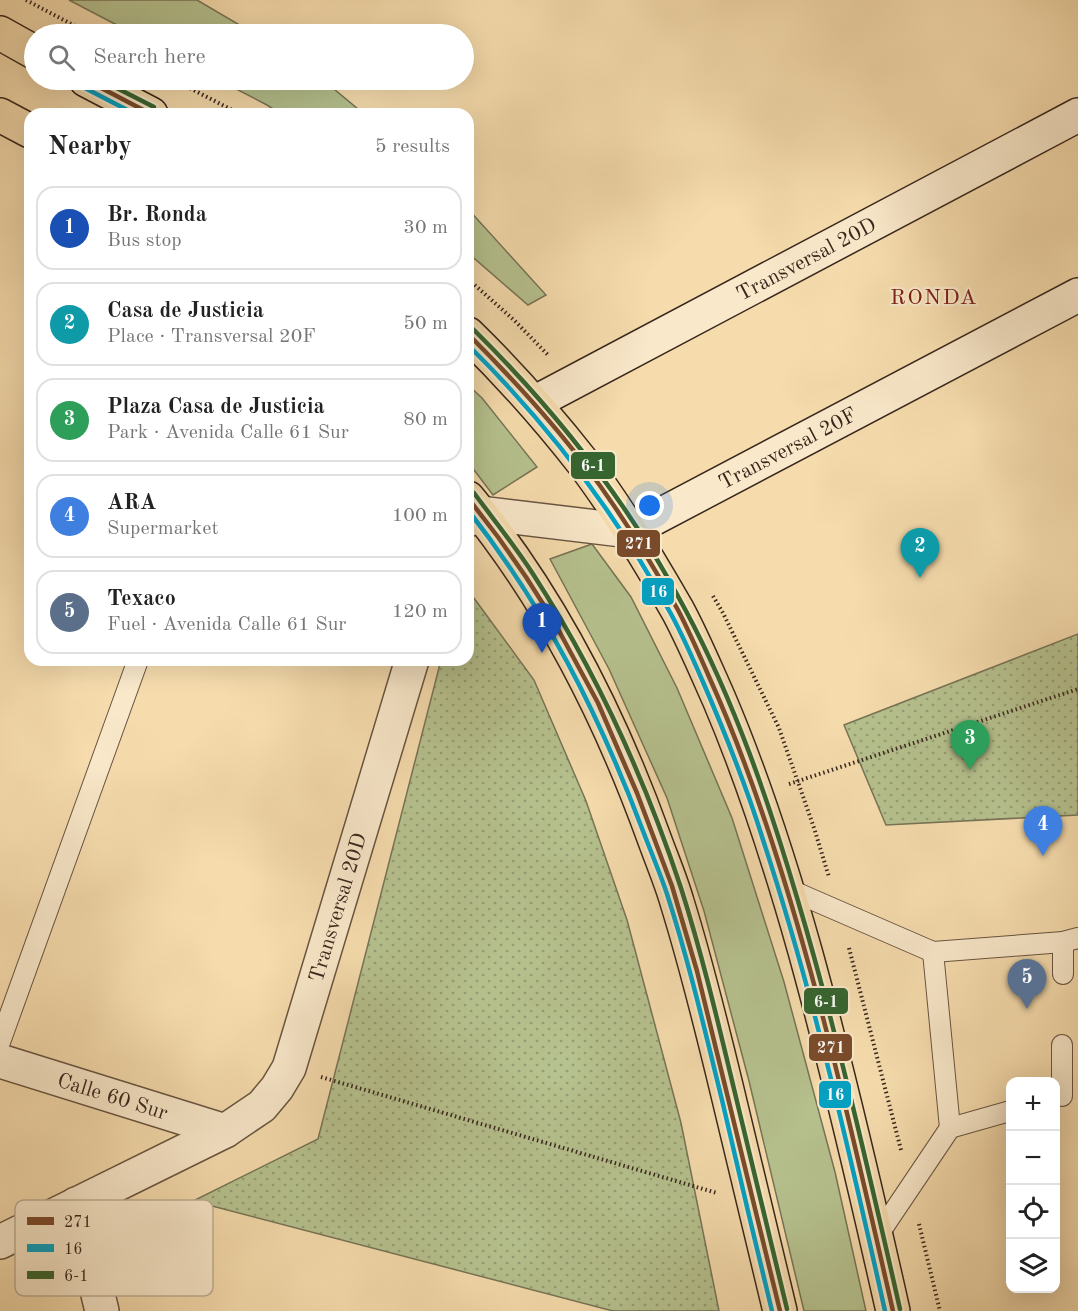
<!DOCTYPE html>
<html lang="en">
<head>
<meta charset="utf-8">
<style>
  body { margin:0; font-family:"Old Standard TT",serif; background:#f2f2f2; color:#222 }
  .controls { position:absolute; right:18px; bottom:18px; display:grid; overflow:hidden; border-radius:12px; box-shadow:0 6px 24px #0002 }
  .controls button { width:54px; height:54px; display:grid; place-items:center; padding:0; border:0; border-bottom:2px solid #e0e0e0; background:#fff; color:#222; font:30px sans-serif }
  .you { position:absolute; left:650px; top:506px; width:21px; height:21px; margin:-15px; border:4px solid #fff; border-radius:50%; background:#1a73e8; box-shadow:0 0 0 9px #1a73e833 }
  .badge { display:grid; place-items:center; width:39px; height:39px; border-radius:50%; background:#db2777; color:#fff; font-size:20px; font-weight:700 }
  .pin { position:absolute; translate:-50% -50px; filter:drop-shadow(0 2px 3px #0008) }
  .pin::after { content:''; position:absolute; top:32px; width:21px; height:18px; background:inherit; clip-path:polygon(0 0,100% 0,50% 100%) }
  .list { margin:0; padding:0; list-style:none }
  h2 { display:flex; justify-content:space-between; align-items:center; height:78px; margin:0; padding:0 24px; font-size:26px }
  h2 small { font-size:20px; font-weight:400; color:#767676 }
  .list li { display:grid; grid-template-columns:39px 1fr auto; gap:18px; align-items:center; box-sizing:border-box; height:84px; margin:0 12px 12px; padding:0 12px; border:2px solid #e0e0e0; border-radius:18px }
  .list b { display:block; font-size:22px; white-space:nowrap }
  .list p { margin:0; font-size:20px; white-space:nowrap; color:#767676 }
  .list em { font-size:20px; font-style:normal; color:#767676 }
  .icon { flex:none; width:33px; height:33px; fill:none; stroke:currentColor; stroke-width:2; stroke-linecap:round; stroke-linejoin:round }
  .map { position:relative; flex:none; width:1078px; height:1311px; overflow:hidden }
  .search { position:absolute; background:#fff; box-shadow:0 6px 24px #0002; left:24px; top:24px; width:450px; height:66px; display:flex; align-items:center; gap:15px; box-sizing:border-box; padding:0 21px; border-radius:33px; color:#767676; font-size:22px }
  .panel { position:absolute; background:#fff; box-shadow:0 6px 24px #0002; left:24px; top:108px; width:450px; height:558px; border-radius:18px }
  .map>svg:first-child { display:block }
</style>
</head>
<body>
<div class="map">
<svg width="1078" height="1311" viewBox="0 0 1078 1311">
  <defs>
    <pattern id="park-dots" width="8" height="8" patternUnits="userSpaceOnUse" patternTransform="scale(1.5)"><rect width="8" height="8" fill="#b6c28f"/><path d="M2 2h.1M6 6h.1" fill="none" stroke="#959e74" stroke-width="1.8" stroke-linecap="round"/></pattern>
  </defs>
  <rect width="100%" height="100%" fill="#f6dcad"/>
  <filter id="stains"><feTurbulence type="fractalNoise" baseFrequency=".00333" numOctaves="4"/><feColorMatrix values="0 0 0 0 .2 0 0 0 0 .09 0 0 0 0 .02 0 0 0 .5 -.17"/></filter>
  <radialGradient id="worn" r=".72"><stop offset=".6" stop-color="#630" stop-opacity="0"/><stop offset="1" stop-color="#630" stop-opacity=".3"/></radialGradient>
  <!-- grass -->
  <g fill="#b6c28f" stroke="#777456" stroke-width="1.5">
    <path d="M 69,0 L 197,0 L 255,34 L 134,34 Z"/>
    <path d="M 219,80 L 323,80 L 364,114 L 281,114 L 267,105 Z"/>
    <path d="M 468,209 L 546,295 L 528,305 L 468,253 Z"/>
    <path d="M 468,385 L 482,398 L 537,467 L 493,495 L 468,462 Z"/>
    <path d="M 592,544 L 631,597 L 677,688 L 732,818 L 784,982 L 835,1172 L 866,1311 L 804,1311 L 749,1081 L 704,911 L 667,798 L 609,669 L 550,559 Z"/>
  </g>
  <!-- park -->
  <g fill="url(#park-dots)" stroke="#777456" stroke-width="1.5">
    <path d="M 468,590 L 534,680 L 586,801 L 627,920 L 681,1123 L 719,1311 L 613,1311 L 193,1201 L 318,1139 L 441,660 L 468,660 Z"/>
    <path d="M 1078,634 L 1078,815 L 886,825 L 844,725 Z"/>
  </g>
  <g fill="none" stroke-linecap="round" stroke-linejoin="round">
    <!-- lane casing -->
    <g stroke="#685441" stroke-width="22">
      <g id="lane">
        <path d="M 788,889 L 933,952 L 1063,942 L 1078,938"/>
        <path d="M 1063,942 L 1063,974"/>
        <path d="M 933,952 L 950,1128"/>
        <path d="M 0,1042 L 138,660"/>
        <path d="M 1062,1096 L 1062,1045"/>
        <path d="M 876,1238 L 950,1128 L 1010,1111"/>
      </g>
    </g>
    <!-- street casing -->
    <g stroke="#685441" stroke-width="36">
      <g id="street">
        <path d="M 468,520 L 480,513 L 630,531"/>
        <path id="s1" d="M 0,1061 L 225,1131"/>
        <path d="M 76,1204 L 102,1311"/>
        <path id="s2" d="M 0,1242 L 225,1131 L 262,1106 L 277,1088 L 289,1068 L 412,660"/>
      </g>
    </g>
    <!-- secondary casing -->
    <g stroke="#38271d" stroke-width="36">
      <g id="secondary">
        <path id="s3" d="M 534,403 L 1078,115"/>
        <path id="s4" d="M 630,531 L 1078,295"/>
      </g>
    </g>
    <!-- primary casing -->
    <g stroke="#38271d" stroke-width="36">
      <g id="primary">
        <path d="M 0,33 L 34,52"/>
        <path d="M 86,80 L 151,114"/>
        <path d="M 0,115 L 30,131"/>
        <path d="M 468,334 C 510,375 548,418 584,464 C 618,509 650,562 678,611 C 693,639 706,670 719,699 C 754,781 781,866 805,951 C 838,1070 866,1191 893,1311"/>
        <path d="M 468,498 C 551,599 610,716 654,838 C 662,860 671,881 677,902 C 696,963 711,1024 726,1086 C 744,1161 762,1236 780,1311"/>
      </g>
    </g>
    <!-- path -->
    <g stroke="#38271d" stroke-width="4" stroke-dasharray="1.5 3" stroke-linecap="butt">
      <path d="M 26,0 L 90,34"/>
      <path d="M 174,80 L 240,114"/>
      <path d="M 468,279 L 514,320 L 548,355"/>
      <path d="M 713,596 L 723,613 L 779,728 L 814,828 L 829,877"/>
      <path d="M 789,784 L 1078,689"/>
      <path d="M 849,948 L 901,1150"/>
      <path d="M 321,1077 L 717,1193"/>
      <path d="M 919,1224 L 940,1311"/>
    </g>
    <!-- lane -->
    <use href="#lane" stroke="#f9e8ca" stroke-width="20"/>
    <!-- street -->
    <use href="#street" stroke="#f9e8ca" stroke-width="33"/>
    <!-- secondary -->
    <use href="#secondary" stroke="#f9e8ca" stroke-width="33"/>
    <!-- primary -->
    <use href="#primary" stroke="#f6dcad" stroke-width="33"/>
    <!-- bus-1 casing -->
    <g stroke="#f9e8ca" stroke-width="9">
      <g id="bus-1">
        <path d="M 86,80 L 151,114"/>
        <path d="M 468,334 C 509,375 549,418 584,464 C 619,510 650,560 678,610 C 690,633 700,656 710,679 C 734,732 754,787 772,842 C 822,996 857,1154 893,1311"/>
        <path d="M 468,498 L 498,537 L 526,577 L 552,618 L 598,703 L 637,793 L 672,886 L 697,971 L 780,1311"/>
      </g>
    </g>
    <!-- bus-2 casing -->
    <g stroke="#f9e8ca" stroke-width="9">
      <g id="bus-2">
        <path d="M 83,87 L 135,114"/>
        <path d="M 468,345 C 550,426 616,513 671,614 C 683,636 693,659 703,682 C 726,735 747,788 764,843 C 814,996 850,1154 885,1311"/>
        <path d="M 468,510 C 546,610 598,712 643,831 C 651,852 660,873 667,894 C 689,962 705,1031 722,1100 C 738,1170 755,1241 772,1311"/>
      </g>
    </g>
    <!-- bus-3 casing -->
    <g stroke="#f9e8ca" stroke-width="9">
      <g id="bus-3">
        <path d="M 101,80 L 154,107"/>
        <path d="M 473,329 C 557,412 631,506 686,611 C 735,703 769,802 798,901 C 838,1036 869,1173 900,1309"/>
        <path d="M 474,493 C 494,520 515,546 533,574 C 595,670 645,779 681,888 C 702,954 718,1022 734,1089 C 752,1163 770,1236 787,1309"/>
      </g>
    </g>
    <!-- bus-1 -->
    <use href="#bus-1" stroke="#7a4b2a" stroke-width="4.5"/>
    <!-- bus-2 -->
    <use href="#bus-2" stroke="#03a2c5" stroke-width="4.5"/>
    <!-- bus-3 -->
    <use href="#bus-3" stroke="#36652f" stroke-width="4.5"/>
  </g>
  <g text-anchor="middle" stroke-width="4.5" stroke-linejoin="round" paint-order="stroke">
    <!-- street labels -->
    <g font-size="21" fill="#38271d" stroke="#f9e8ca">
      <text dy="7" stroke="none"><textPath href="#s3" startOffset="308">Transversal 20D</textPath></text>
      <text dy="7" stroke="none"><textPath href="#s4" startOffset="178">Transversal 20F</textPath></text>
      <text dy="7" stroke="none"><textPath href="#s2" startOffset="510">Transversal 20D</textPath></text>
      <text dy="7" stroke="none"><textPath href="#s1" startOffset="118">Calle 60 Sur</textPath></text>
    </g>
    <!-- neighbourhood labels -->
    <g font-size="22" letter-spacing="1.5" fill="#7a1f14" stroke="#f9e8ca">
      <text x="934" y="304">RONDA</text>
    </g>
  </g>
  <!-- legend -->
  <rect x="15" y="1200" width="198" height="96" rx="9" fill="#f9e8ca" stroke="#bfae96" stroke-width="1.5"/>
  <rect x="27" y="1217" width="27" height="8" fill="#7a4b2a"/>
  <rect x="27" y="1244" width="27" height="8" fill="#03a2c5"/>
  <rect x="27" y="1271" width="27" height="8" fill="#36652f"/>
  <g font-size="16" fill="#38271d">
    <text x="64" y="1227">271</text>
    <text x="64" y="1254">16</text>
    <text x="64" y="1281">6-1</text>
  </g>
  <g stroke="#f9e8ca" stroke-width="2">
    <rect x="570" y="451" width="46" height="29" rx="6" fill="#36652f"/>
    <rect x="616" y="529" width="45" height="29" rx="6" fill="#7a4b2a"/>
    <rect x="641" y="577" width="34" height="29" rx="6" fill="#03a2c5"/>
    <rect x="803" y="987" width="46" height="28" rx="6" fill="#36652f"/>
    <rect x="808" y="1033" width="45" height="29" rx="6" fill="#7a4b2a"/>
    <rect x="818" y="1080" width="34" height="29" rx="6" fill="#03a2c5"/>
  </g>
  <g font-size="16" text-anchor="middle" font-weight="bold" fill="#fff">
    <text x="593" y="471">6-1</text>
    <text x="639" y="549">271</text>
    <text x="658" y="597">16</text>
    <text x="826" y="1007">6-1</text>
    <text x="831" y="1053">271</text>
    <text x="835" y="1100">16</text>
  </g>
  <rect width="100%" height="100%" filter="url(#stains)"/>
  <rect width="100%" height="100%" fill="url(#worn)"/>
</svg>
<div class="controls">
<button>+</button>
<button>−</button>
<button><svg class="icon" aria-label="locate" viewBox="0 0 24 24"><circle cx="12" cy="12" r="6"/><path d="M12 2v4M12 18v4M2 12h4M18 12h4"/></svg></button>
<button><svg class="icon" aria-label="layers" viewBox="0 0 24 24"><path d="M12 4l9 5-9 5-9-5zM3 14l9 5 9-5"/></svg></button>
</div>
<div class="you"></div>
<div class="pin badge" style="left:542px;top:653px;background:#1a4fb4">1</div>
<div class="pin badge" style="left:920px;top:578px;background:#0f9aa8">2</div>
<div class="pin badge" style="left:970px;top:770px;background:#2e9e5b">3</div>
<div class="pin badge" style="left:1043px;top:856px;background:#3f7fe0">4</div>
<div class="pin badge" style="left:1027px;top:1009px;background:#5c6f8a">5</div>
<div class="search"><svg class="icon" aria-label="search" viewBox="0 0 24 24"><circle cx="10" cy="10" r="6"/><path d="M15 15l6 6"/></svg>Search here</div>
<section class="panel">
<h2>Nearby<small>5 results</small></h2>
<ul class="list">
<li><span class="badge" style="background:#1a4fb4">1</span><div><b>Br. Ronda</b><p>Bus stop</p></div><em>30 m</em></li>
<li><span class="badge" style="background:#0f9aa8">2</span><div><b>Casa de Justicia</b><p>Place · Transversal 20F</p></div><em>50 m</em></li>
<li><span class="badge" style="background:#2e9e5b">3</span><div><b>Plaza Casa de Justicia</b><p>Park · Avenida Calle 61 Sur</p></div><em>80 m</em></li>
<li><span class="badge" style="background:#3f7fe0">4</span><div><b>ARA</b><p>Supermarket</p></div><em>100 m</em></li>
<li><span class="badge" style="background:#5c6f8a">5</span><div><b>Texaco</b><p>Fuel · Avenida Calle 61 Sur</p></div><em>120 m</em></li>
</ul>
</section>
</div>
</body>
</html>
